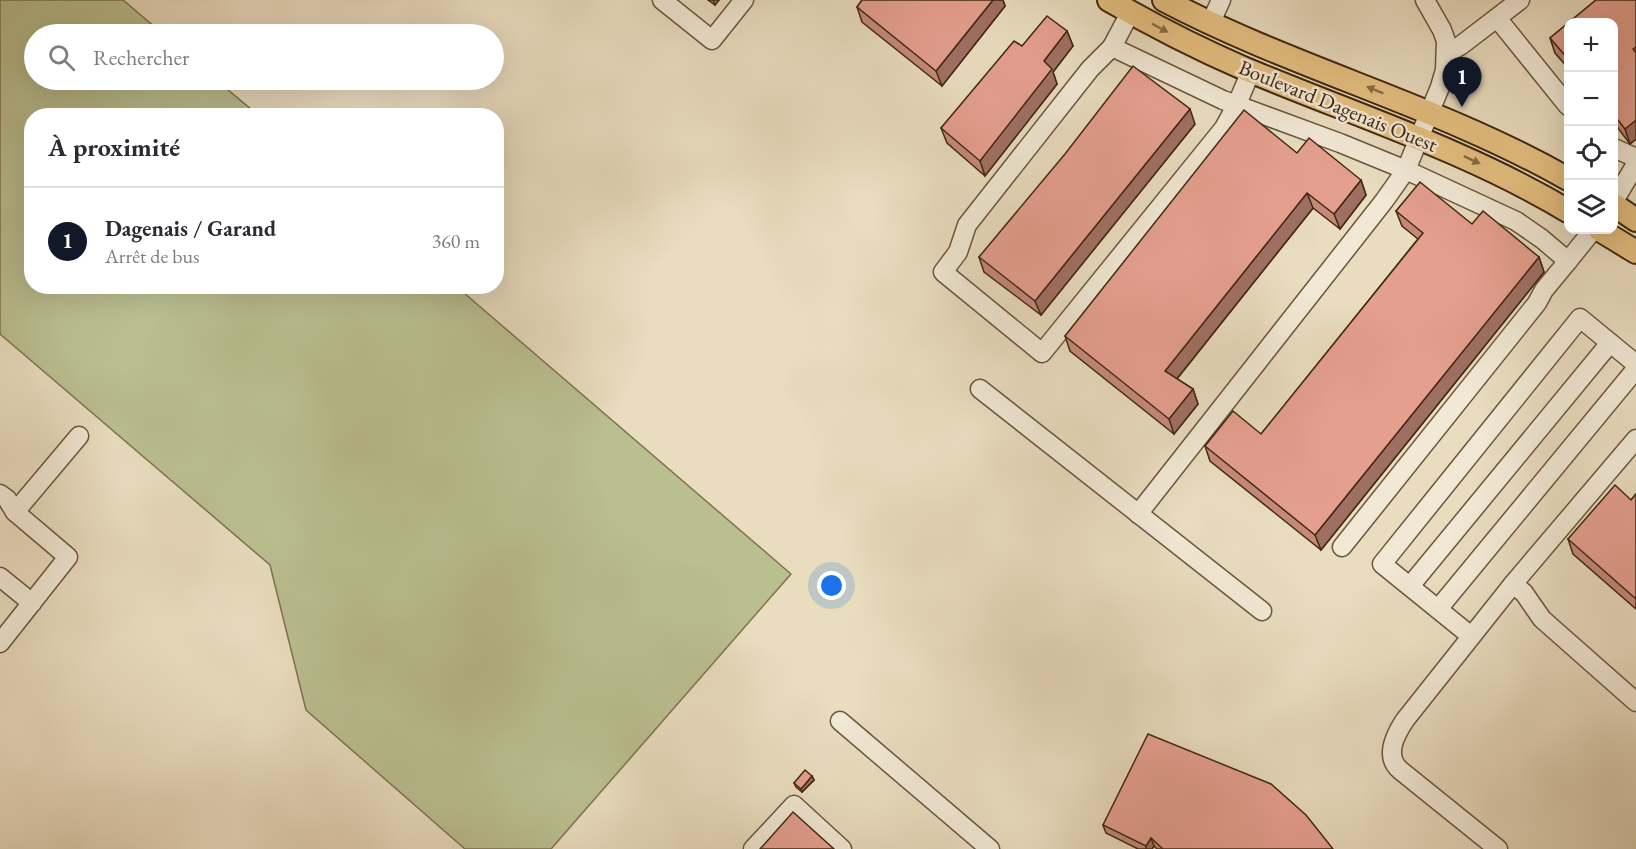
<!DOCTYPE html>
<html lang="fr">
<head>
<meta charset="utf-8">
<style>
  body { margin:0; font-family:"EB Garamond",serif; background:#f7f7f7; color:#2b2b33 }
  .controls { position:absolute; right:18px; top:18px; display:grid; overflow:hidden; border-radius:12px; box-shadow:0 6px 24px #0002 }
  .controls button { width:54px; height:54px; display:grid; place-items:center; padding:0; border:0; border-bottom:2px solid #e1e1e2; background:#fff; color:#2b2b33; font:30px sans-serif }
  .you { position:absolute; left:832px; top:586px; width:21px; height:21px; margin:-15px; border:4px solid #fff; border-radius:50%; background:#1a73e8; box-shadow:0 0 0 9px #1a73e833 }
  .badge { display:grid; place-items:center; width:39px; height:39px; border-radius:50%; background:#111827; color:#fff; font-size:20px; font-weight:700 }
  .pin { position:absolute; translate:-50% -50px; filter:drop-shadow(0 2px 3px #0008) }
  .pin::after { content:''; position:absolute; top:32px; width:21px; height:18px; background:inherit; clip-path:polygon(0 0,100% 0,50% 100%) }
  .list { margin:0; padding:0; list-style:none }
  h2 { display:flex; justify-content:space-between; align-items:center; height:78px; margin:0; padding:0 24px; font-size:26px }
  h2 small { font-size:20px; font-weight:400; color:#7c7c81 }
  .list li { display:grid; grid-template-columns:39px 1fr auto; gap:18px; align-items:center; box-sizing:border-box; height:108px; padding:0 24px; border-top:2px solid #e1e1e2 }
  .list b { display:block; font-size:22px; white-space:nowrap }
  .list p { margin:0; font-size:20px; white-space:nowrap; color:#7c7c81 }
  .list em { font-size:20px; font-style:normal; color:#7c7c81 }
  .icon { flex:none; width:33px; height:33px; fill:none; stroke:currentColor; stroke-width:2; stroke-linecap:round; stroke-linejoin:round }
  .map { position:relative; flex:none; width:1636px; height:849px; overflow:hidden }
  .search { position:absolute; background:#fff; box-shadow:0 6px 24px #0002; left:24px; top:24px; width:480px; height:66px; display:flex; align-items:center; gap:15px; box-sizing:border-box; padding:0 21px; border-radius:33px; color:#7c7c81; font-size:22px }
  .panel { position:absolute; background:#fff; box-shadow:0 6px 24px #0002; left:24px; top:108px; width:480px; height:186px; border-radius:24px }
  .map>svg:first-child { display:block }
</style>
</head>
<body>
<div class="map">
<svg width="1636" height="849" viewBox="0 0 1636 849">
  <rect width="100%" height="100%" fill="#e9dcbf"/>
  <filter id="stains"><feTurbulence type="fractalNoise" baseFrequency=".00333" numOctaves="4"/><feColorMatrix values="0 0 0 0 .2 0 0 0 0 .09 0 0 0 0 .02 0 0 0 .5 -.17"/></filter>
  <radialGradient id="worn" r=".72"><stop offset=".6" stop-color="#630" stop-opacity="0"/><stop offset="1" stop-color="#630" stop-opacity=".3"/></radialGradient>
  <!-- green -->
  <path fill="#babf90" stroke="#7d7450" stroke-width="1.5" d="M 0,0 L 123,0 L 163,34 L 34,34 L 34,80 L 216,80 L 258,115 L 32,116 L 32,286 L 457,287 L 791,574 L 551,849 L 465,849 L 306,710 L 270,565 L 0,334 Z"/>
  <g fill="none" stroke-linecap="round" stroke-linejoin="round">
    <!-- minor casing -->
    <g stroke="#6a563c" stroke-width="21">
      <g id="minor">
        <path d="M 662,0 L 712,40 L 744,0"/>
        <path d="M 1130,13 L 1112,47 L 1223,100 L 1340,143 L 1406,170 L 1516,221 L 1542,239 L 1568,261 L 1593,230"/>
        <path d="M 1497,18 L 1568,106"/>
        <path d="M 1210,24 L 1221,0"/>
        <path d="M 1112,47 L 1090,69 L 967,225 L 958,252 L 943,272 L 1042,353 L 1224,128 L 1237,104 L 1251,71"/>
        <path d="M 1447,51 L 1453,50 L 1460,46 L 1520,0"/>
        <path d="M 1614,148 L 1636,158"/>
        <path d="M 1614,201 L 1636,164"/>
        <path d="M 980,389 L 1262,611"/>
        <path d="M 0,494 L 7,499 L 15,512 L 68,557 L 0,643"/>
        <path d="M 15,512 L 79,436"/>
        <path d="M 1138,514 L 1384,201 L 1406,170 L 1440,87 L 1445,70 L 1446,41 L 1442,30 L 1425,0"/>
        <path d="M 1342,547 L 1537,303 L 1544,290 L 1568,261"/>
        <path d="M 0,577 L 32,603"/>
        <path d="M 1513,584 L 1636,439"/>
        <path d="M 1410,586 L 1610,343"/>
        <path d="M 1438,609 L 1636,369"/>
        <path d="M 1471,636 L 1382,564 L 1580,318 L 1636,364"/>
        <path d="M 840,721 L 990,849"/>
        <path d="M 753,849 L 794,805 L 842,849"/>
        <path d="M 1498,849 L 1400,770 C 1384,756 1395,735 1405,720 L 1513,584 L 1524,593 L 1542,619 L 1636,702"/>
      </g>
    </g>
    <!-- major casing -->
    <g stroke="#402910" stroke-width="26">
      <g id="major">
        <path d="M 1109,0 C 1152,25 1197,48 1243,68 C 1352,114 1466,150 1568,211"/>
        <path d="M 1164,0 C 1295,69 1440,106 1568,179"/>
        <path d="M 1614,205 L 1636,220"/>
        <path d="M 1600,230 L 1636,252"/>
      </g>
    </g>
    <!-- minor -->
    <use href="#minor" stroke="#f1e8d5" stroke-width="18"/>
    <!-- major -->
    <use href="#major" stroke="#e4be80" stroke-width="22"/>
  </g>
  <!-- wall -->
  <g fill="#c5897b" stroke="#402910" stroke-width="1.5">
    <path d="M 708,0 L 719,0 L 715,5 Z"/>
    <path d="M 862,0 L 1003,0 L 1005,6 L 942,86 L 862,22 L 857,7 Z"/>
    <path d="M 1596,0 L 1636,0 L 1636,139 L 1630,144 L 1614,123 L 1614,22 L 1569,22 L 1569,69 L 1555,53 L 1550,38 Z"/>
    <path d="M 1067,31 L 1073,46 L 1053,72 L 1057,84 L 985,176 L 947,143 L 941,128 L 1022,46 Z"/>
    <path d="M 1195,124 L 1041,315 L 984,272 L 979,257 Z"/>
    <path d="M 1297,153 L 1361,180 L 1366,195 L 1340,229 L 1313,208 L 1177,379 L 1193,389 L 1198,404 L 1174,434 L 1070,351 L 1065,336 Z"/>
    <path d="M 1396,211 L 1472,224 L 1539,257 L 1544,272 L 1321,550 L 1210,461 L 1205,446 L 1261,434 L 1418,239 L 1402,226 Z"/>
    <path d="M 1636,494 L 1636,609 L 1573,554 L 1568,539 L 1631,500 Z"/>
    <path d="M 812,776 L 814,780 L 802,792 L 796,787 L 794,783 Z"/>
    <path d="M 1103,825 L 1333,849 L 1157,849 L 1154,846 L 1152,849 L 1138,849 L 1106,833 Z"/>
  </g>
  <!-- shaded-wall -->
  <g fill="#a06f64" stroke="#402910" stroke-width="1.5">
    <path d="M 713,0 L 719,0 L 715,5 Z"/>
    <path d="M 993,0 L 1003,0 L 1005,6 L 942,86 L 936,71 Z"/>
    <path d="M 1067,31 L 1073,46 L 1053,72 L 1057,84 L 985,176 L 980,161 L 1044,61 Z"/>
    <path d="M 1190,109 L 1195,124 L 1041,315 L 1035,301 Z"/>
    <path d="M 1636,120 L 1636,139 L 1630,144 L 1625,129 Z"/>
    <path d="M 1361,180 L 1366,195 L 1340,229 L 1334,214 Z"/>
    <path d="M 1307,193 L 1313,208 L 1171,386 L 1165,371 Z"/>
    <path d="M 1539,257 L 1544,272 L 1321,550 L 1315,535 Z"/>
    <path d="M 1193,389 L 1198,404 L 1174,434 L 1169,419 Z"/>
    <path d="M 812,776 L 814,780 L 802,792 L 801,789 Z"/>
    <path d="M 1151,838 L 1154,846 L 1152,849 L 1146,849 L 1146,846 Z"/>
  </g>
  <!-- building -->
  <g fill="#e59f8f" stroke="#402910" stroke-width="1.5">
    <path d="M 862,0 L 993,0 L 936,71 L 857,7 Z"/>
    <path d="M 1596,0 L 1636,0 L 1636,47 L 1633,49 L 1636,53 L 1636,120 L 1625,129 L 1614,115 L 1614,22 L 1569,22 L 1569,60 L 1550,38 Z"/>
    <path d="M 1047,16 L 1067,31 L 1044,61 L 1052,69 L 980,161 L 941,128 L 1014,41 L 1022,46 Z"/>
    <path d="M 1133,66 L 1190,109 L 1035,301 L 979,257 L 1065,154 Z"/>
    <path d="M 1244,110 L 1297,153 L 1309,138 L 1361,180 L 1334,214 L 1307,193 L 1165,371 L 1193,389 L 1169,419 L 1065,336 Z"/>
    <path d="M 1420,182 L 1472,224 L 1483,211 L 1539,257 L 1315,535 L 1205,446 L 1233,411 L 1261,434 L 1423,233 L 1396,211 Z"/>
    <path d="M 1615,485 L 1631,500 L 1636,494 L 1636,599 L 1568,539 Z"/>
    <path d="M 1148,734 L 1271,784 L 1306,815 L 1333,849 L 1163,849 L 1151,838 L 1146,846 L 1103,825 Z"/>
    <path d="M 805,770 L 812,776 L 801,789 L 794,783 Z"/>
    <path d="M 793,812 L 834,849 L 760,849 Z"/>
  </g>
  <!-- one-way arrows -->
  <defs><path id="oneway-solid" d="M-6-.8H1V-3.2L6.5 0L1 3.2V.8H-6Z" transform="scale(1.5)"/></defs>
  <g fill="#8a6c42">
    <use href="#oneway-solid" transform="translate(1160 28) rotate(28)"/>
    <use href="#oneway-solid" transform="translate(1375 90) rotate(-158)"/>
    <use href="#oneway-solid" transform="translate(1472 160) rotate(25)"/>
  </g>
  <g text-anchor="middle" stroke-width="5" stroke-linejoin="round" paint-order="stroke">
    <!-- street labels -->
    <g font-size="21" fill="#402910" stroke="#f1e8d5">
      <text transform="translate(1338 106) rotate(22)" y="7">Boulevard Dagenais Ouest</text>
    </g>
  </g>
  <rect width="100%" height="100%" filter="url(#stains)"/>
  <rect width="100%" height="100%" fill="url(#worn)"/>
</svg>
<div class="controls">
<button>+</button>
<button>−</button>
<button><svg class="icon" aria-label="locate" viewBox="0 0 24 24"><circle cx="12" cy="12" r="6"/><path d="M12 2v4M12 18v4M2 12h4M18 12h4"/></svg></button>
<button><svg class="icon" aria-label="layers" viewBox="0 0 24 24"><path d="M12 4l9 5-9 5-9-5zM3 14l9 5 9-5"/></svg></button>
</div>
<div class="you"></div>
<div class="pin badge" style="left:1462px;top:107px">1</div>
<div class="search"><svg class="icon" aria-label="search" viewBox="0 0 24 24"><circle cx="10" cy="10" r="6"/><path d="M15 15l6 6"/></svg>Rechercher</div>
<section class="panel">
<h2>À proximité<small></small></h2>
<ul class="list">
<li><span class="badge">1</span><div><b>Dagenais / Garand</b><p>Arrêt de bus</p></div><em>360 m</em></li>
</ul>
</section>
</div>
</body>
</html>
